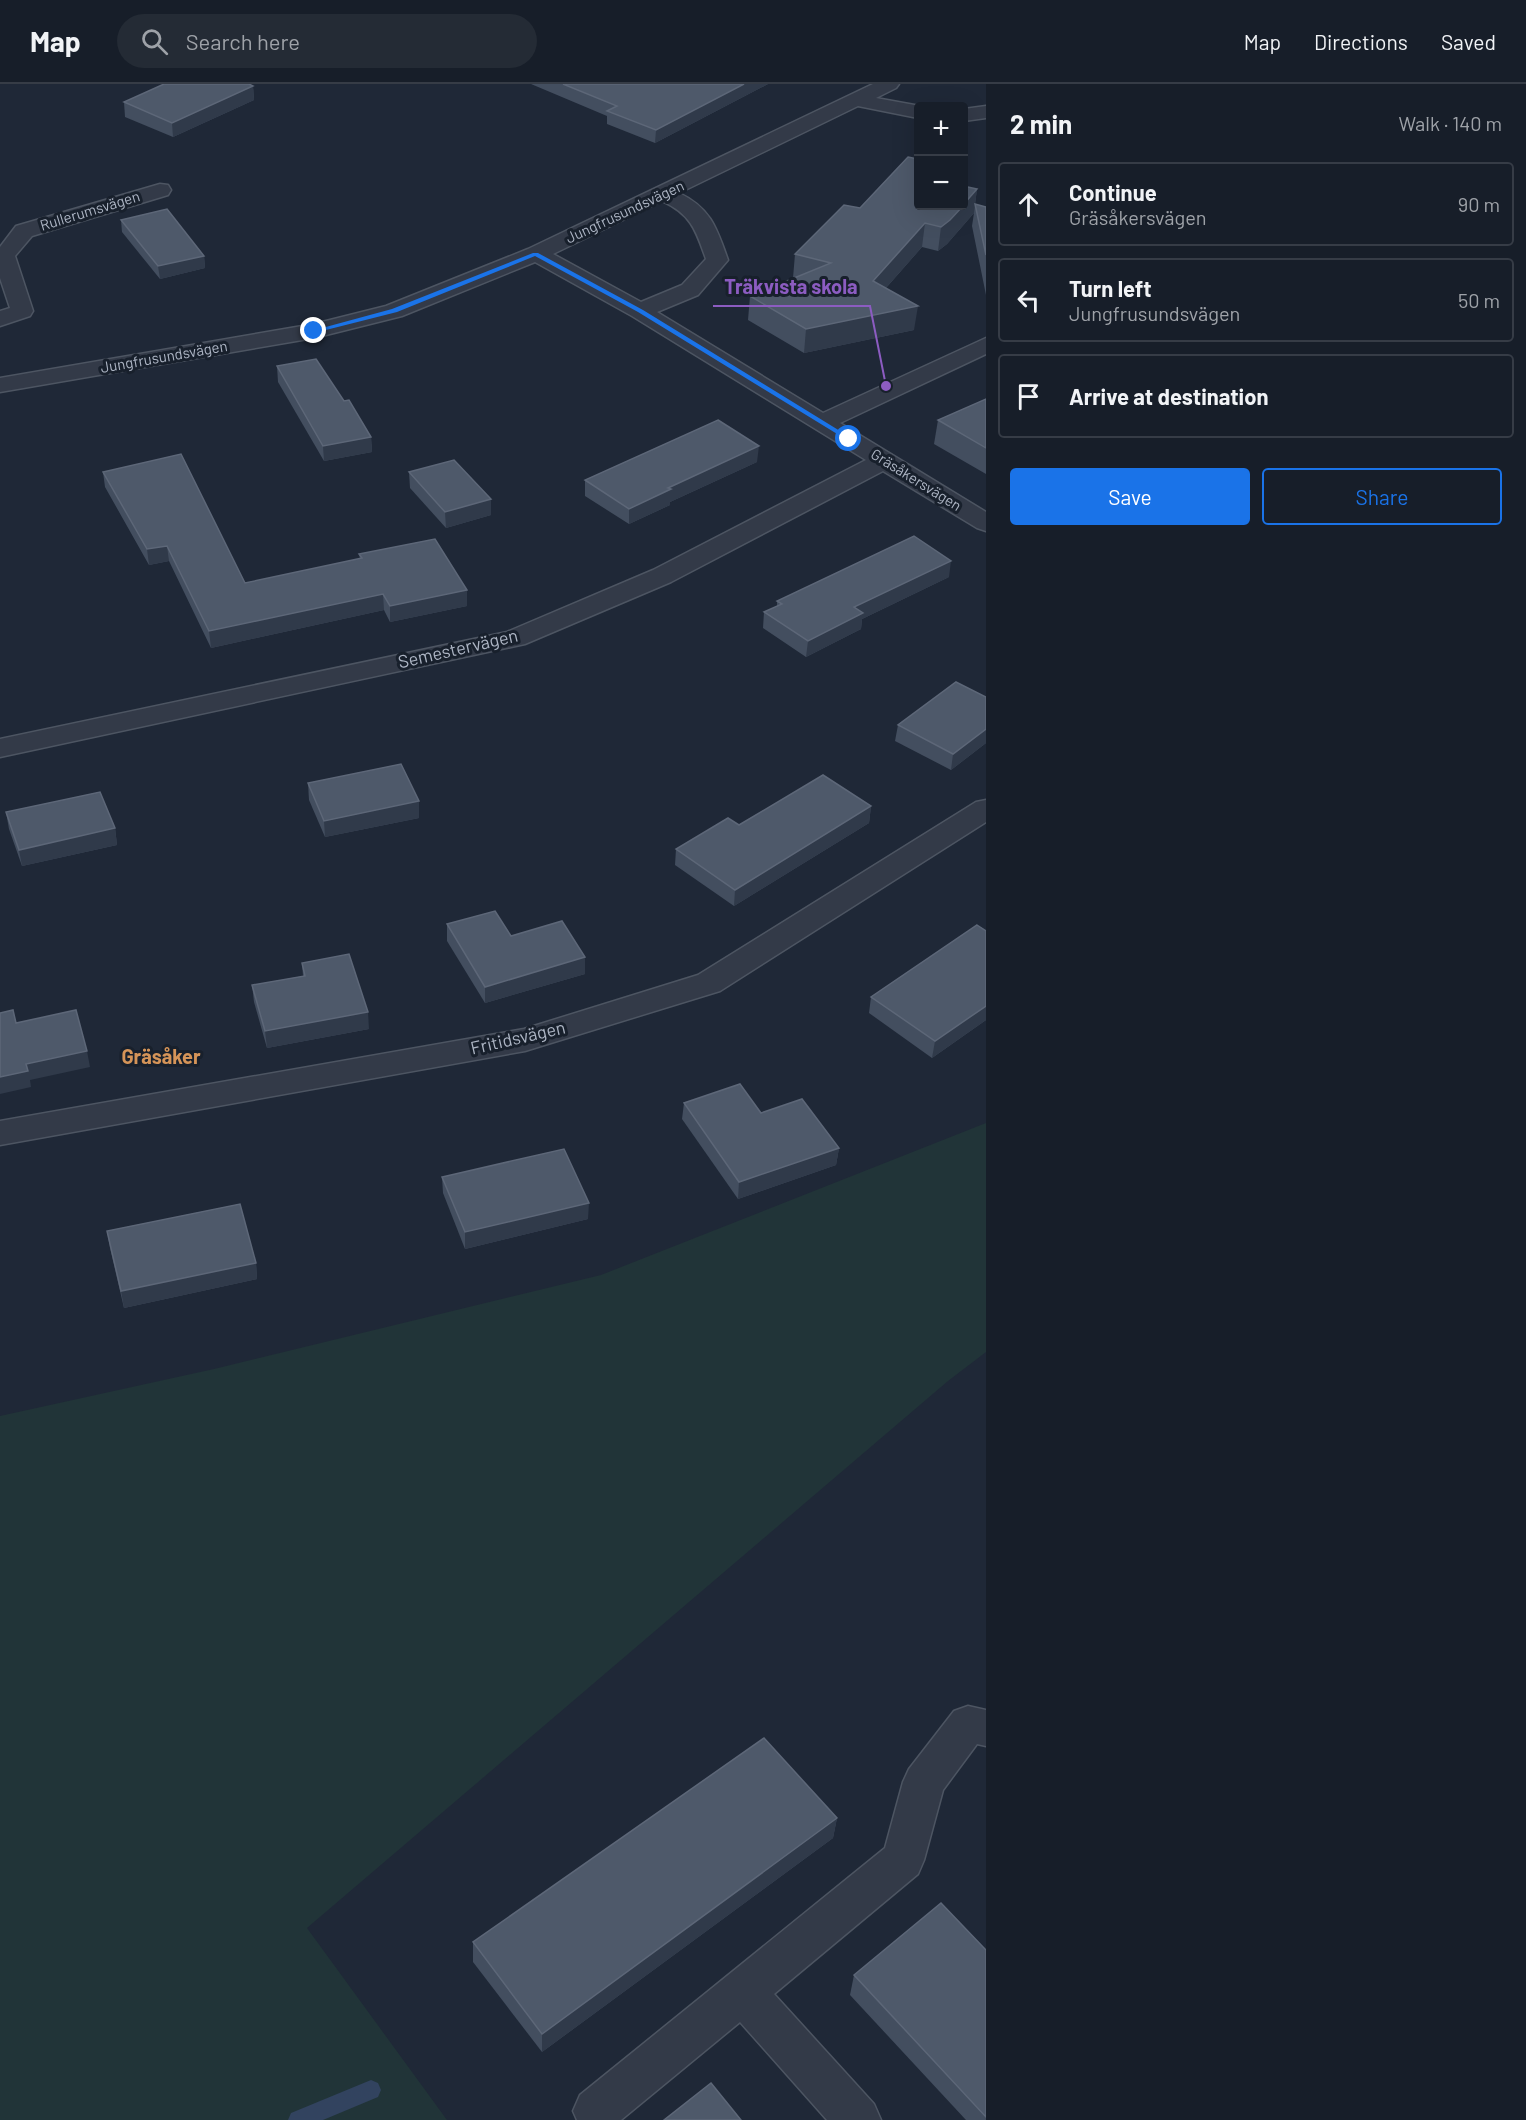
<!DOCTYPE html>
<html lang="en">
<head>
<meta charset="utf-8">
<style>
  body { margin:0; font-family:Barlow,sans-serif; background:#242b35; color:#f1f3f6 }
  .controls { position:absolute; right:18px; top:18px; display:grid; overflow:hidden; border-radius:6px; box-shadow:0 6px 24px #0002 }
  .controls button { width:54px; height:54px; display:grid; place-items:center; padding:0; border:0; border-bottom:2px solid #363c46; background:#171e29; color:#f1f3f6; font:30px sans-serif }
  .stop { position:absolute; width:18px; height:18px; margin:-14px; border:4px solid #1a73e8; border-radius:50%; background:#fff }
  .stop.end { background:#1a73e8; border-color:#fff; box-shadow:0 2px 6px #0008 }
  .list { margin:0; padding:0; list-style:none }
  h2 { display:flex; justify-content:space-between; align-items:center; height:78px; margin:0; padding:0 24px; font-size:26px }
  h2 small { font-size:20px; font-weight:400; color:#9ea2a8 }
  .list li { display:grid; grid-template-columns:39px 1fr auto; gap:18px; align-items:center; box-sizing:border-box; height:84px; margin:0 12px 12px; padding:0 12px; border:2px solid #363c46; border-radius:6px }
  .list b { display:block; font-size:22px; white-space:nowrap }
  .list p { margin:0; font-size:20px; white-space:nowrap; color:#9ea2a8 }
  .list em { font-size:20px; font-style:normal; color:#9ea2a8 }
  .actions { display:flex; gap:12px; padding:18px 24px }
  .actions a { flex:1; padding:14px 0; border:2px solid #1a73e8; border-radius:6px; text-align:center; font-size:21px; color:#1a73e8 }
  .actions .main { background:#1a73e8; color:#fff }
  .icon { flex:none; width:33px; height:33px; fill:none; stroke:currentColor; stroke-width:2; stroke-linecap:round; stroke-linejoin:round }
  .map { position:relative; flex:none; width:986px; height:2036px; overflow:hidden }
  header { display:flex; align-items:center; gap:36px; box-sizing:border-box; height:84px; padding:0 30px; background:#171e29; border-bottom:2px solid #363c46 }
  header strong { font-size:28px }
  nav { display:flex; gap:33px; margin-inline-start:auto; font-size:21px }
  .search { width:420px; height:54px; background:#242b35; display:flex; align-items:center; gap:15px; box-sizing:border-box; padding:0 21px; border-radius:33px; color:#9ea2a8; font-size:22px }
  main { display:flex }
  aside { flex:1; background:#171e29 }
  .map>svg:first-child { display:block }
</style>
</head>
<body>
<header>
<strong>Map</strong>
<div class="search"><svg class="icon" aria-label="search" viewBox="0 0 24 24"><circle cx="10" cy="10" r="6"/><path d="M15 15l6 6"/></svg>Search here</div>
<nav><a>Map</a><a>Directions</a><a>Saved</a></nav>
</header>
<main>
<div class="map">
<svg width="986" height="2036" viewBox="0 0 986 2036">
  <rect width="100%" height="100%" fill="#1f2837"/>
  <!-- green -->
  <path fill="#213438" d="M 986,1039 L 986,1268 L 948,1297 L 307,1844 L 447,2036 L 0,2036 L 0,1332 L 214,1285 L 601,1191 Z"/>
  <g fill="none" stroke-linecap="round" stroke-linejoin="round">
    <!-- stream -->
    <path fill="#32435f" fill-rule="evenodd" d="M 371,1996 L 378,1999 L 381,2006 L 378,2013 L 323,2036 L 288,2036 L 291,2029 Z"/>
    <!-- minor casing -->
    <g stroke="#4d5562" stroke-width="3">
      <g id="minor">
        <path d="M 873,0 L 899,0 L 896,4 L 876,14 L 920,22 L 918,22 L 918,34 L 858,22 L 679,109 C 711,124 717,145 728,176 L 698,211 L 657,228 L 823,329 L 986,254 L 986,270 L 840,339 L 986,428 L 986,447 L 977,444 L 883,387 L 671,498 L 525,560 L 0,673 L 0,655 L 507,548 L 653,486 L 866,376 L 632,232 L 535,178 L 402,232 L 314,254 L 0,308 L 0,294 L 314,240 L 386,222 L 528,165 ZM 662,117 C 692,131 696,147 706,175 L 682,201 L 641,218 L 553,170 Z"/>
        <path d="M 986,22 L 986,34 L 964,37 L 964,25 Z"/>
        <path d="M 160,100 L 168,101 L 171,106 L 168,111 L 32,152 L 15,172 L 33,227 L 30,232 L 0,242 L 0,227 L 10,224 L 0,194 L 0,163 L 16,142 Z"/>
        <path d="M 986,716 L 986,738 L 720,907 L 525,967 L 0,1061 L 0,1037 L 524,945 L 698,891 L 976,718 Z"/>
        <path d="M 968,1622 L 986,1626 L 986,1662 L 977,1660 L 943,1706 L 924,1776 L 918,1790 L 774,1910 L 874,2020 L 881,2036 L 827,2036 L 740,1938 L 621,2036 L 577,2036 L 573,2027 L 580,2011 L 885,1764 L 903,1698 L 909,1685 L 954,1627 Z"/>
      </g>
    </g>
    <!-- minor -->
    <use href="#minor" fill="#333a48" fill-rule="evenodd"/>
  </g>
  <!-- wall -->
  <g fill="#434e5f">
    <path d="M 531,0 L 768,0 L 655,59 L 607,40 L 607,32 Z"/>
    <path d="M 253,2 L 254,16 L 173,53 L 125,33 L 124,18 Z"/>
    <path d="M 977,105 L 975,120 L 986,123 L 986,211 L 972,142 L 974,129 L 947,160 L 938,167 L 922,163 L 886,204 L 914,246 L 804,269 L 748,236 L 750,212 L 794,194 L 793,194 L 795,170 L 860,124 L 918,122 Z"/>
    <path d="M 121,136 L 204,172 L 205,184 L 160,195 L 122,148 Z"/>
    <path d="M 277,282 L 371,353 L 372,368 L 324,377 L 278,298 Z"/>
    <path d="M 986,315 L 986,390 L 934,360 L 938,336 Z"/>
    <path d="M 757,378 L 670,418 L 670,421 L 629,440 L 585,412 L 585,396 Z"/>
    <path d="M 103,388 L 245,499 L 360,475 L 359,470 L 467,506 L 467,522 L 390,538 L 384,526 L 211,564 L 169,477 L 149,481 L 105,403 Z"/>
    <path d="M 409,388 L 491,431 L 446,444 L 410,404 Z"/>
    <path d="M 949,493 L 862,535 L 861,545 L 806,573 L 763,544 L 764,528 L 777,522 L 777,517 Z"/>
    <path d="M 986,613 L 986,659 L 951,686 L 895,657 L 898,641 Z"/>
    <path d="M 308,699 L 419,734 L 325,753 L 309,716 Z"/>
    <path d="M 871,722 L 869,739 L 734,822 L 675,781 L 676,765 L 739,741 Z"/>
    <path d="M 6,728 L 115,744 L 117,761 L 22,782 L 9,745 Z"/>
    <path d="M 447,840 L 585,873 L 585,890 L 485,919 L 447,857 Z"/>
    <path d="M 986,847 L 986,936 L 932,974 L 869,929 L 871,913 Z"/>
    <path d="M 302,879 L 369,945 L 267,964 L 254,918 L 252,901 L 303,892 Z"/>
    <path d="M 684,1019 L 761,1029 L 839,1064 L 836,1081 L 738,1115 L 682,1035 Z"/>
    <path d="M 442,1093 L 588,1135 L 465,1165 L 443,1109 Z"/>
    <path d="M 107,1147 L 256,1179 L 257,1195 L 124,1224 L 110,1164 Z"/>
    <path d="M 837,1734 L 833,1754 L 542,1968 L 473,1878 L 473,1858 Z"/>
    <path d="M 986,1866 L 986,2036 L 966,2036 L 850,1911 L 854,1891 Z"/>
  </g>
  <!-- shaded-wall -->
  <g fill="#303a4a">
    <path d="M 744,0 L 768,0 L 655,59 L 656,46 Z"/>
    <path d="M 253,2 L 254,16 L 173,53 L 172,39 Z"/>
    <path d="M 977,105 L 974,129 L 947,160 L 938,167 L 941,143 Z"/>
    <path d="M 925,139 L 922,163 L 870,222 L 873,197 Z"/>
    <path d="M 204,172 L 205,184 L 160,195 L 158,182 Z"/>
    <path d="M 918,222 L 914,246 L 804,269 L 806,245 Z"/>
    <path d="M 371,353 L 372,368 L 324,377 L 323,362 Z"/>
    <path d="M 759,362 L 757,378 L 670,418 L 670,421 L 629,440 L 629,425 L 668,404 Z"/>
    <path d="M 491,415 L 491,431 L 446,444 L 445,428 Z"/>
    <path d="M 167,462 L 169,477 L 149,481 L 147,465 Z"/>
    <path d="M 951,477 L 949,493 L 862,535 L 861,545 L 806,573 L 808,557 L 854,523 Z"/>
    <path d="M 467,506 L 467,522 L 390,538 L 390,522 Z"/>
    <path d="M 383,510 L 384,526 L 211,564 L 209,547 Z"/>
    <path d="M 986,645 L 986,659 L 951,686 L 953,670 Z"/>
    <path d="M 419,717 L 419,734 L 325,753 L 324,737 Z"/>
    <path d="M 871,722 L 869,739 L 734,822 L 735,806 Z"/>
    <path d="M 115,744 L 117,761 L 22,782 L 19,766 Z"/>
    <path d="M 585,873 L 585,890 L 485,919 L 485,903 Z"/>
    <path d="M 986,922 L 986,936 L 932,974 L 935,957 Z"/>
    <path d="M 368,928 L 369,945 L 267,964 L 265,947 Z"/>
    <path d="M 87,967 L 90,983 L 30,996 L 31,1003 L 0,1010 L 0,993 L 26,980 Z"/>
    <path d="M 839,1064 L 836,1081 L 738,1115 L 739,1098 Z"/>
    <path d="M 589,1119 L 588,1135 L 465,1165 L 465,1148 Z"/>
    <path d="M 256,1179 L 257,1195 L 124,1224 L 121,1207 Z"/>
    <path d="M 837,1734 L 833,1754 L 542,1968 L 542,1950 Z"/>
  </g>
  <!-- building -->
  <g fill="#4e596a" stroke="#5d6778" stroke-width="1.5">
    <path d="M 164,0 L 249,0 L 253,2 L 172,39 L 124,18 Z"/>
    <path d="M 563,0 L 744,0 L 656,46 L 607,27 L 617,22 Z"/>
    <path d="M 908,73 L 918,75 L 918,122 L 963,122 L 950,136 L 941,143 L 925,139 L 873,197 L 918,222 L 806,245 L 750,212 L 831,179 L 795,170 L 844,121 L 860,124 Z"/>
    <path d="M 963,102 L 977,105 L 963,121 Z"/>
    <path d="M 975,120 L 986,123 L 986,171 Z"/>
    <path d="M 167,125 L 204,172 L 158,182 L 121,136 Z"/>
    <path d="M 316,275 L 344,317 L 349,316 L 371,353 L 323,362 L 277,282 Z"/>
    <path d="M 986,315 L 986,364 L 938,336 Z"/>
    <path d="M 718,336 L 759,362 L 668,404 L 671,405 L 629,425 L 585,396 Z"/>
    <path d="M 181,370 L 245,499 L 362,474 L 359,470 L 435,455 L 467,506 L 390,522 L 383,510 L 209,547 L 167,462 L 147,465 L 103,388 Z"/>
    <path d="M 454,376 L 491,415 L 445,428 L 409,388 Z"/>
    <path d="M 914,452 L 951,477 L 854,523 L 863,529 L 808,557 L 764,528 L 782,520 L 777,517 Z"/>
    <path d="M 956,598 L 986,613 L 986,645 L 953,670 L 898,641 Z"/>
    <path d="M 401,680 L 419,717 L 324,737 L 308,699 Z"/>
    <path d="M 823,691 L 871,722 L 735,806 L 676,765 L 728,734 L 739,741 Z"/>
    <path d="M 100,708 L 115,744 L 19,766 L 6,728 Z"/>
    <path d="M 495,827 L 511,852 L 562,837 L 585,873 L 485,903 L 447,840 Z"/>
    <path d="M 977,841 L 986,847 L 986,922 L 935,957 L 871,913 Z"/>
    <path d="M 349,870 L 368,928 L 265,947 L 252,901 L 305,892 L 302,879 Z"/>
    <path d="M 13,926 L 16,939 L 76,926 L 87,967 L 26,980 L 28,987 L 0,993 L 0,929 Z"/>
    <path d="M 740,1000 L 761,1029 L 802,1015 L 839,1064 L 739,1098 L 684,1019 Z"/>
    <path d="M 564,1065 L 589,1119 L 465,1148 L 442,1093 Z"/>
    <path d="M 240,1120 L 256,1179 L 121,1207 L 107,1147 Z"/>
    <path d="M 764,1654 L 837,1734 L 542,1950 L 473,1858 Z"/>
    <path d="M 941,1819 L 986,1866 L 986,2033 L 854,1891 Z"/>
    <path d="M 711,1999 L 741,2036 L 664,2036 Z"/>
  </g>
  <!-- route -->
  <path fill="#1a73e8" d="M 533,169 L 538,169 L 643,226 L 853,355 L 847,356 L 638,228 L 535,172 L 397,228 L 314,249 L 311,247 L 392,225 Z"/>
  <g text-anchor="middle" stroke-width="6" stroke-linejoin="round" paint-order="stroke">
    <!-- far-street labels -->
    <g font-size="15" fill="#adb5c4" stroke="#18202c">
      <text transform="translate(90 127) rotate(-17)" y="5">Rullerumsvägen</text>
      <text transform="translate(625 128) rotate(-25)" y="5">Jungfrusundsvägen</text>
      <text transform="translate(164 273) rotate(-10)" y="5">Jungfrusundsvägen</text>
      <text transform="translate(916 396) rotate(32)" y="5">Gräsåkersvägen</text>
    </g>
    <!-- street labels -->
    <g font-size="18" fill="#adb5c4" stroke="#18202c">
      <text transform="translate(458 565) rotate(-13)" y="6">Semestervägen</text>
      <text transform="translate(518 954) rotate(-13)" y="6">Fritidsvägen</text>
    </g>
    <!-- neighbourhood labels -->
    <g font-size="20" font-weight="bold" fill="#d59458" stroke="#18202c">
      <text x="161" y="980">Gräsåker</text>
    </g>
  </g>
  <!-- callouts -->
  <path fill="none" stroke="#8c5cc1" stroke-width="2" d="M886 302L870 222H713"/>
  <circle fill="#8c5cc1" stroke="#18202c" stroke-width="2" cx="886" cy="302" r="6"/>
  <g font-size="20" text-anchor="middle" font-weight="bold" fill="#8c5cc1" stroke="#18202c" stroke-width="6" stroke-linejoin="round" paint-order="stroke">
    <text x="791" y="210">Träkvista skola</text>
  </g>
</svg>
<div class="controls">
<button>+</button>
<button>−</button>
</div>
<div class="stop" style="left:849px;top:355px"></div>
<div class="stop end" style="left:314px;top:247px"></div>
</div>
<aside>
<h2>2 min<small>Walk · 140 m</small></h2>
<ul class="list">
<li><svg class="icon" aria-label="ahead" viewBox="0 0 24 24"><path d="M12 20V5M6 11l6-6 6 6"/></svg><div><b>Continue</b><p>Gräsåkersvägen</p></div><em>90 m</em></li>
<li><svg class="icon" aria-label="left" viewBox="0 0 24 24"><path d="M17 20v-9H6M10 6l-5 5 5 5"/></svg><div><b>Turn left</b><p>Jungfrusundsvägen</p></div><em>50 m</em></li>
<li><svg class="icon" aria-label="arrive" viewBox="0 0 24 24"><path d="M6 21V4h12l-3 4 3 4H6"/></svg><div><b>Arrive at destination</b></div></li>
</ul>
<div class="actions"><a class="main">Save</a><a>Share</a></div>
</aside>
</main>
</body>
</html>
